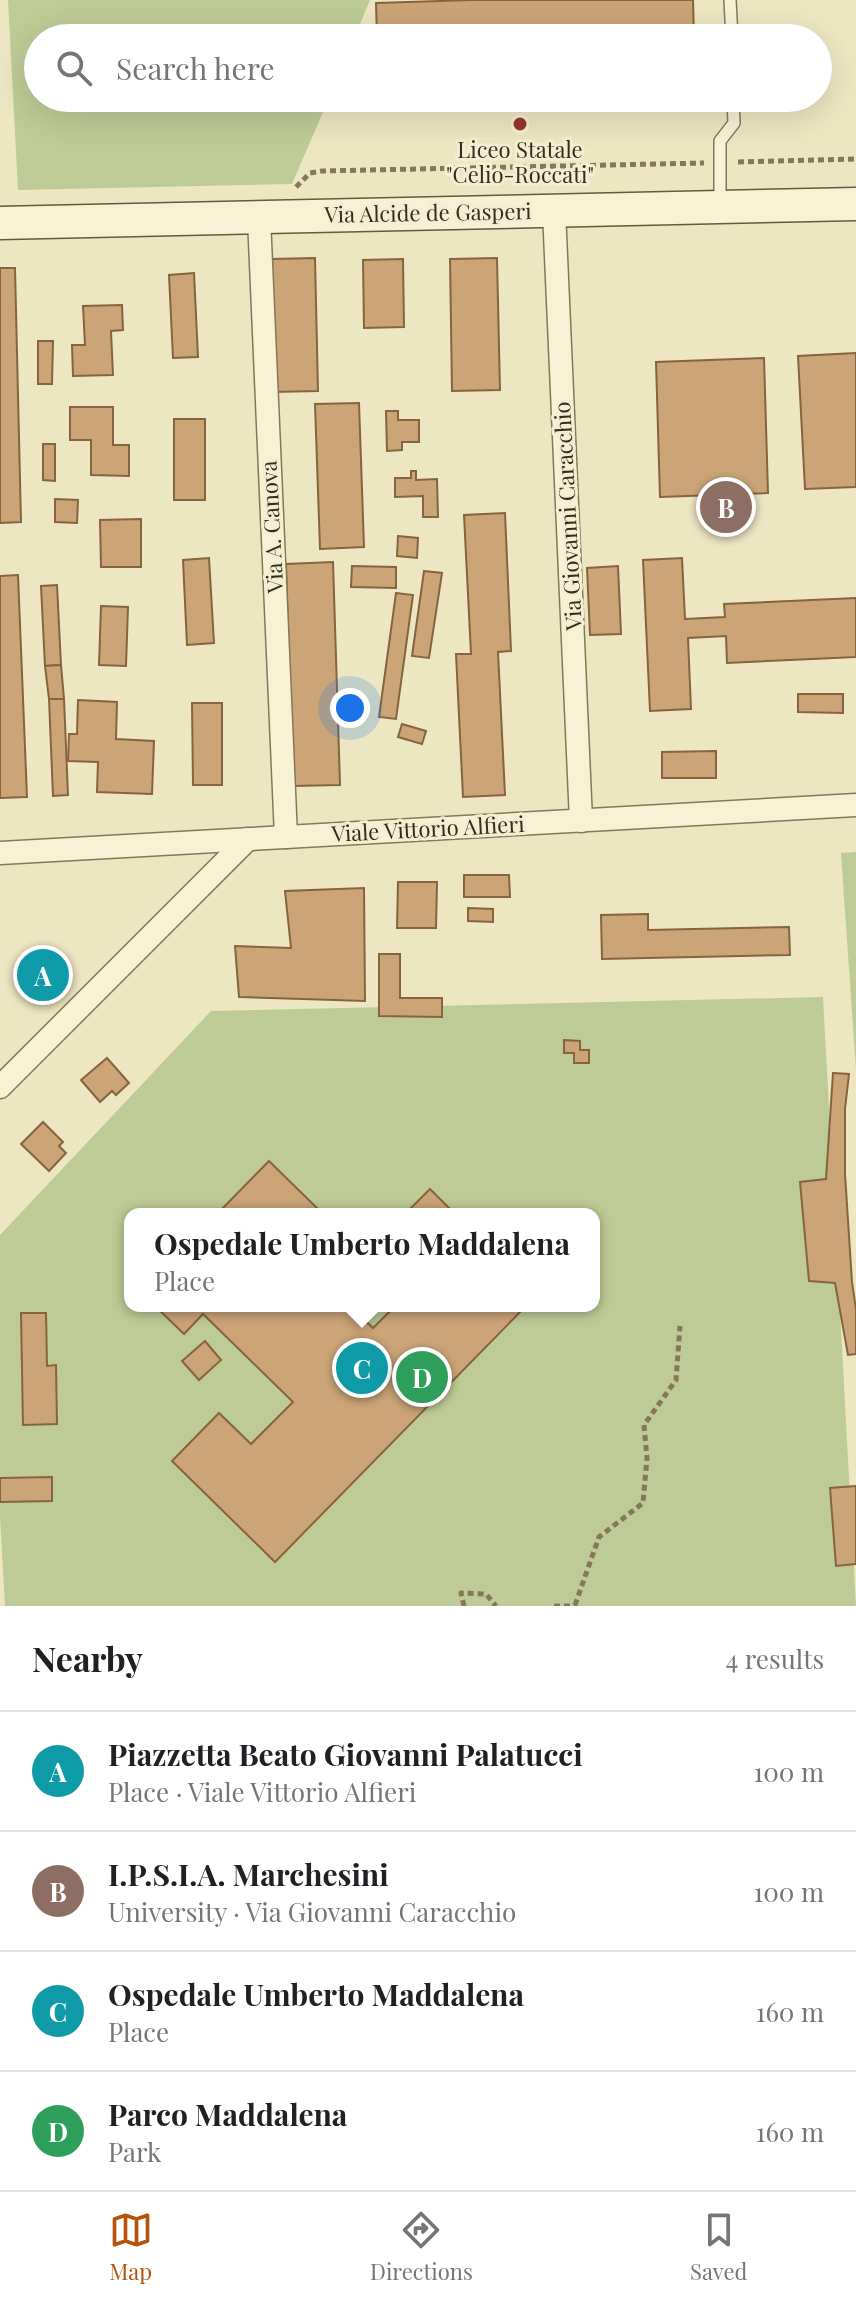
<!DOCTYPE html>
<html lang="en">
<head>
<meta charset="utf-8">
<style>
  body { margin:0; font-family:"Playfair Display",serif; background:#f6f6f6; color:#202124 }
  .you { position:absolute; left:350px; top:708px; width:28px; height:28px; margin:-20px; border:6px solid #fff; border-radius:50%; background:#1a73e8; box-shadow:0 0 0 12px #1a73e833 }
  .badge { display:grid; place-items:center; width:52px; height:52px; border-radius:50%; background:#b45309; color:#fff; font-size:26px; font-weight:700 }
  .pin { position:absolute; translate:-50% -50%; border:4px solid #fff; box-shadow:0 2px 8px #0006 }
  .popup { position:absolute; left:124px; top:1208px; width:476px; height:104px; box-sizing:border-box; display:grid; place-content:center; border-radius:16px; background:#fff; filter:drop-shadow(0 2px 6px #0005); font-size:26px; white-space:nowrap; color:#757577 }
  .popup b { font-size:30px; color:#202124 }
  .popup::after { content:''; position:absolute; left:50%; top:100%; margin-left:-16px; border:16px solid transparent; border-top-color:#fff }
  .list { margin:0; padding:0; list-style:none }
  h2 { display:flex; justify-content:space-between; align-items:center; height:104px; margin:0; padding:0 32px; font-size:34px }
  h2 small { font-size:26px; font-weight:400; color:#757577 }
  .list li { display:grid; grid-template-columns:52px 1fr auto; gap:24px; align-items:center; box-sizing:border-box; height:120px; padding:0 32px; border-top:2px solid #e0e0e0 }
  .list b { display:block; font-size:30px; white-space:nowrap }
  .list p { margin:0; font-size:26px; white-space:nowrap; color:#757577 }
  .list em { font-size:26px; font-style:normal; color:#757577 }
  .icon { flex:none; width:44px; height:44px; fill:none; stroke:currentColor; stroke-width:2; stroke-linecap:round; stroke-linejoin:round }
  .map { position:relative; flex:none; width:856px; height:1606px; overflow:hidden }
  .search { position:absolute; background:#fff; box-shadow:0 8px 32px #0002; left:24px; right:24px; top:24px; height:88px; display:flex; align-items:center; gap:20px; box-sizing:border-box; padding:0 28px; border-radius:44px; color:#757577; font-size:30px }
  .sheet { height:584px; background:#fff }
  nav { display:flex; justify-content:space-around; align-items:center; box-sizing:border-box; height:112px; border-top:2px solid #e0e0e0; background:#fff; font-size:22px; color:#757577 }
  nav a { display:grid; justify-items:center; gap:4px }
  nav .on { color:#b45309 }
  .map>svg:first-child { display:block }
</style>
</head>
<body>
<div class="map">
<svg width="856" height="1606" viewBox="0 0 856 1606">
  <rect width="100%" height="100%" fill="#ede6c2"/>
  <!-- green -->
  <g fill="#bfcb96" fill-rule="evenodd">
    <path d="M 8,0 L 370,0 L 354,38 L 38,38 L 38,98 L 329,98 L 292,184 L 18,190 Z"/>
    <path d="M 856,852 L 856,1070 L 841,853 Z"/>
    <path d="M 823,997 L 856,1606 L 5,1606 L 0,1518 L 0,1235 L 211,1011 ZM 130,1214 L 594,1214 L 594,1306 L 130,1306 Z"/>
  </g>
  <!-- building -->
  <g fill="#cba578" stroke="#866440" stroke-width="2">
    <path d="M 472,0 L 693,0 L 694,38 L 653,38 L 653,32 L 377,38 L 376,3 Z"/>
    <path d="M 315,258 L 318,391 L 273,392 L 271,259 Z"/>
    <path d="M 497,258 L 500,390 L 452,391 L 450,259 Z"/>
    <path d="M 403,259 L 404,327 L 364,328 L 363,260 Z"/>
    <path d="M 0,268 L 15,268 L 21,522 L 0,523 Z"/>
    <path d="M 194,273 L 198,357 L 173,358 L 169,275 Z"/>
    <path d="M 122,305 L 123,330 L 111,331 L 113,375 L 73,376 L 72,345 L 85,345 L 83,306 Z"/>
    <path d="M 38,341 L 53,341 L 52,384 L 38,384 Z"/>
    <path d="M 856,353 L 856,487 L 805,489 L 798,356 Z"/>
    <path d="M 764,358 L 768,493 L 660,497 L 656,362 Z"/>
    <path d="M 359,403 L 364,547 L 320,549 L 315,404 Z"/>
    <path d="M 70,407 L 113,407 L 113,445 L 129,445 L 129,476 L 91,475 L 91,440 L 70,440 Z"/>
    <path d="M 386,411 L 398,411 L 398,420 L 419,420 L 419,442 L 402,442 L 402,450 L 387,451 Z"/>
    <rect x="174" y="419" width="31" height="81"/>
    <path d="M 43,444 L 55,444 L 55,481 L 43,480 Z"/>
    <path d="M 411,471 L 416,471 L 416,480 L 437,479 L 438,517 L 423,517 L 423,496 L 395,497 L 395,478 L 411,478 Z"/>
    <path d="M 55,499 L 78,500 L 77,523 L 55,522 Z"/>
    <path d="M 505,513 L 511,651 L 498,652 L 505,795 L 463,797 L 456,654 L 471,654 L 464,515 Z"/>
    <path d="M 141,519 L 141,567 L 101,567 L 100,520 Z"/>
    <path d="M 398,536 L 418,538 L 417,558 L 397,556 Z"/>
    <path d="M 209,558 L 214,643 L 187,645 L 183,560 Z"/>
    <path d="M 682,558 L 685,619 L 725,617 L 724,604 L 856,598 L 856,657 L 727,663 L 726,636 L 688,638 L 691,709 L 650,711 L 643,560 Z"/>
    <path d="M 333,562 L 340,785 L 293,786 L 286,564 Z"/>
    <path d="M 352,566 L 396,567 L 396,588 L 351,587 Z"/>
    <path d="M 618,566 L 621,634 L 590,635 L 587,568 Z"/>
    <path d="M 424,571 L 442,573 L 429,658 L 412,656 Z"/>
    <path d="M 18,575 L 27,797 L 0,798 L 0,576 Z"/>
    <path d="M 57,585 L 61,665 L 45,666 L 41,586 Z"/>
    <path d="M 396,593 L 413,595 L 396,719 L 379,717 Z"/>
    <path d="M 101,606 L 128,607 L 126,666 L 99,665 Z"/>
    <path d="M 61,665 L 64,699 L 49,699 L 45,666 Z"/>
    <path d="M 798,694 L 843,694 L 843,713 L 798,712 Z"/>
    <path d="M 49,699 L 64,699 L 68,795 L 53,796 Z"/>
    <path d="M 78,700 L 117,702 L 116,739 L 154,741 L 152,794 L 97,792 L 98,762 L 68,761 L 69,734 L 77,734 Z"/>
    <path d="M 192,703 L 222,703 L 222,785 L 193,785 Z"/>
    <path d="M 402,724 L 426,731 L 422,744 L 398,737 Z"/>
    <path d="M 716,751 L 716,778 L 662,778 L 662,752 Z"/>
    <path d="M 464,875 L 509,875 L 510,897 L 464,897 Z"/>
    <path d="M 398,882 L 437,882 L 436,928 L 397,928 Z"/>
    <path d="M 364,888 L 365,1001 L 239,997 L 235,946 L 291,948 L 285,891 Z"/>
    <path d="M 468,908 L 493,909 L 493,922 L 468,921 Z"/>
    <path d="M 648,914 L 648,930 L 789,927 L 790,955 L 602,959 L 601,915 Z"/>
    <path d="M 379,954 L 400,954 L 400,998 L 442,998 L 442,1017 L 379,1016 Z"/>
    <path d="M 564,1040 L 580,1041 L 580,1050 L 589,1050 L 589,1063 L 574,1063 L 574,1053 L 564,1053 Z"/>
    <path d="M 107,1058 L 129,1083 L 116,1095 L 112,1091 L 100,1102 L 81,1080 Z"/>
    <path d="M 833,1073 L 849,1074 L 845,1109 L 845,1174 L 852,1282 L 856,1309 L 856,1354 L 848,1355 L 835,1283 L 809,1281 L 800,1182 L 826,1179 Z"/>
    <path d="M 43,1122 L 63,1142 L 59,1146 L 66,1153 L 49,1171 L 21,1144 Z"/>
    <path d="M 269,1161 L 320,1211 L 317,1214 L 217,1214 Z"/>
    <path d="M 430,1189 L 455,1214 L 405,1214 Z"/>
    <path d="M 155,1306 L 350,1306 L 373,1328 L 395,1306 L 526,1306 L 275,1562 L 172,1461 L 219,1413 L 251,1444 L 293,1402 L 203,1314 L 184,1334 Z"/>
    <path d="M 21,1313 L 46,1313 L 47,1366 L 56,1365 L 57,1424 L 23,1425 Z"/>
    <path d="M 205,1341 L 221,1360 L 199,1380 L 182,1361 Z"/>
    <path d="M 52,1477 L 52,1501 L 0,1502 L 0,1478 Z"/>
    <path d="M 856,1486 L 856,1564 L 836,1566 L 830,1488 Z"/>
  </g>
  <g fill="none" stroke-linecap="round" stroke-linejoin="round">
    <!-- lane casing -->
    <g stroke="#87775a" stroke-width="14">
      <g id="lane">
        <path d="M 730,0 L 732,38"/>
        <path d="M 720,205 L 720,141 L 734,123 L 733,98"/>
      </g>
    </g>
    <!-- street casing -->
    <g stroke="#87775a" stroke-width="25">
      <g id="street">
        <path d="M 554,211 L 581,821"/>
        <path d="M 259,218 L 286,837"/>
        <path d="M 0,853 L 856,805"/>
        <path d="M 0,1087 L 248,839"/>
      </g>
    </g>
    <!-- secondary casing -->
    <g stroke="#69583d" stroke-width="35">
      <path id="secondary" d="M 0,223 L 856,204"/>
    </g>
    <!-- path -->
    <g stroke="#87775a" stroke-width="5" stroke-dasharray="6 4" stroke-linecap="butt">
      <path d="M 738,162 L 856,159"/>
      <path d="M 296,187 L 310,173 L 322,171 L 704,163"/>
      <path d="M 575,1605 L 599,1537 L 643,1503 L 647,1458 L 644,1425 L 676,1380 L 680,1326"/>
      <path d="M 464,1606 L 461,1593 L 486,1594 L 496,1606"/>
      <path d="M 554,1606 L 577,1606"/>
    </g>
    <!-- lane -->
    <use href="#lane" stroke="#f8f2d5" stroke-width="11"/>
    <!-- street -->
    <use href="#street" stroke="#f8f2d5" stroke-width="22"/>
    <!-- secondary -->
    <use href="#secondary" stroke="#f8f2d5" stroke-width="32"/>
  </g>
  <!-- markers -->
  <circle fill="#96362a" stroke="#f5efd2" stroke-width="3" cx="520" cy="124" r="8"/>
  <g text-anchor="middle" stroke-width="6" stroke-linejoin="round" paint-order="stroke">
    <!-- poi labels -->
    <g font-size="22" fill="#372d1e" stroke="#f5efd2">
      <text x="520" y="158">Liceo Statale<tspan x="520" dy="25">"Celio-Roccati"</tspan></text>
    </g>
    <!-- street labels -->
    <g font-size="22" fill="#372d1e" stroke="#f5efd2">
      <text transform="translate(428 213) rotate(-1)" y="8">Via Alcide de Gasperi</text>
      <text transform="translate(568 516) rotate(-93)" y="8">Via Giovanni Caracchio</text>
      <text transform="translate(272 527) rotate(-93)" y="8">Via A. Canova</text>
      <text transform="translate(428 829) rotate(-3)" y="8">Viale Vittorio Alfieri</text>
    </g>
  </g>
</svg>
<div class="you"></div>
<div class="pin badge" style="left:43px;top:975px;background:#0f9aa8">A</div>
<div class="pin badge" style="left:726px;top:507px;background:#8d6e63">B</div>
<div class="pin badge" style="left:362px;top:1368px;background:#0f9aa8">C</div>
<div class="popup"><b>Ospedale Umberto Maddalena</b>Place</div>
<div class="pin badge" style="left:422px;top:1377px;background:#2e9e5b">D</div>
<div class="search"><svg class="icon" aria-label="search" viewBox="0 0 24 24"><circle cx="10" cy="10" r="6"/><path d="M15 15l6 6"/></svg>Search here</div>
</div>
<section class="sheet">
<h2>Nearby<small>4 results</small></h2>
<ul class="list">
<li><span class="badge" style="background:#0f9aa8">A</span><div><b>Piazzetta Beato Giovanni Palatucci</b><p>Place · Viale Vittorio Alfieri</p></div><em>100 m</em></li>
<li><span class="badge" style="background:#8d6e63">B</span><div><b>I.P.S.I.A. Marchesini</b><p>University · Via Giovanni Caracchio</p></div><em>100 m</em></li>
<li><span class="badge" style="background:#0f9aa8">C</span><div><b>Ospedale Umberto Maddalena</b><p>Place</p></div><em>160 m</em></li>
<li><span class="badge" style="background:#2e9e5b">D</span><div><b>Parco Maddalena</b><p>Park</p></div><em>160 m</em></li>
</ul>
</section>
<nav>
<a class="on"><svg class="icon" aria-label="map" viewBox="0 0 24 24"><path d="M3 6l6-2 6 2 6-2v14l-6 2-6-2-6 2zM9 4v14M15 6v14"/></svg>Map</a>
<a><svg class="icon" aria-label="directions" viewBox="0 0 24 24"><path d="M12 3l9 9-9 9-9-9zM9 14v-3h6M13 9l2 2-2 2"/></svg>Directions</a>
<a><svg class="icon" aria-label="saved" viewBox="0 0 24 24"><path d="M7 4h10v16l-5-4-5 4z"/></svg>Saved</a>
</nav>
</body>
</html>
